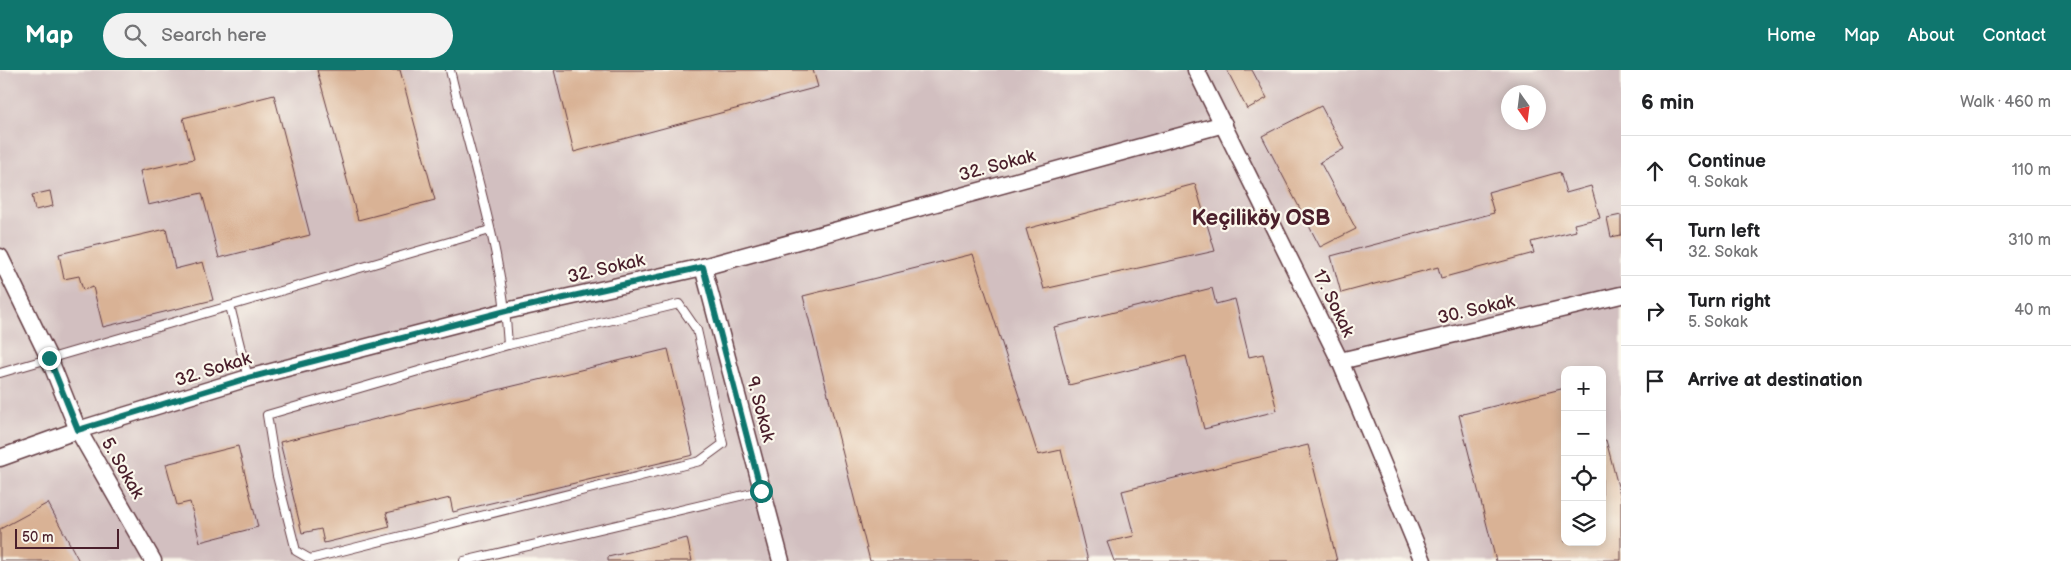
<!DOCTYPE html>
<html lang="en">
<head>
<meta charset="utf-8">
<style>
  body { margin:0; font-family:"Balsamiq Sans",sans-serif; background:#f2f2f2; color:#202124 }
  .controls { position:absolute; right:15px; bottom:15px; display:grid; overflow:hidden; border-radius:10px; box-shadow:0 2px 12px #0003 }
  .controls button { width:45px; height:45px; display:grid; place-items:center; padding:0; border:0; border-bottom:1px solid #e0e0e0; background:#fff; color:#202124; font:25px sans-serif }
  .compass { position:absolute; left:1501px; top:15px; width:45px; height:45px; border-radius:50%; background:#fff; box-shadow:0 2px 12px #0003; rotate:166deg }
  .scale { position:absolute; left:15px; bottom:12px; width:104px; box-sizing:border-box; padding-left:5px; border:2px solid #4a1f2b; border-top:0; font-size:14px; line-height:18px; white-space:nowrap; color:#4a1f2b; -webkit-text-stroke:4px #fbf7ec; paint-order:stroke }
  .stop { position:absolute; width:15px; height:15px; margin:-11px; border:4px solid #0f766e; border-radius:50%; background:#fff }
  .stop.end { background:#0f766e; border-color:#fff; box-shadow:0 1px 5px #0008 }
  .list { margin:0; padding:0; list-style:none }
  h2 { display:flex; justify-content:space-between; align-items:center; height:65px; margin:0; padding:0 20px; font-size:21px }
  h2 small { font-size:16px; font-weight:400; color:#757577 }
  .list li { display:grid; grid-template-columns:32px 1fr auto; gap:15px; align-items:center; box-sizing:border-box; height:70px; padding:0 20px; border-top:1px solid #e0e0e0 }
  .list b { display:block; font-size:19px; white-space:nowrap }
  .list p { margin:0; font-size:16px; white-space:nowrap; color:#757577 }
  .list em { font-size:16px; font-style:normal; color:#757577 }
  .icon { flex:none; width:28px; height:28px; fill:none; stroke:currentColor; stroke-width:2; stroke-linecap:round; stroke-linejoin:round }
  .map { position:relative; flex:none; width:1621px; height:491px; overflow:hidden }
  header { display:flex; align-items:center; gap:30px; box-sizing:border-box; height:70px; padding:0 25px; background:#0f766e; color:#fff }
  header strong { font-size:24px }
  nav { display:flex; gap:28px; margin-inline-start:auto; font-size:18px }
  .search { width:350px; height:45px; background:#f2f2f2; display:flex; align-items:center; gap:12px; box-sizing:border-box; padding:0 18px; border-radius:28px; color:#757577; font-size:19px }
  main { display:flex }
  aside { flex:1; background:#fff }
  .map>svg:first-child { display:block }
</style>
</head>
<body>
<header>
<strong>Map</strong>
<div class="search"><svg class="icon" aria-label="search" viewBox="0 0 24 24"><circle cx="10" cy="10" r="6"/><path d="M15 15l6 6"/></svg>Search here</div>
<nav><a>Home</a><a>Map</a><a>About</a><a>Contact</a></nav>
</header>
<main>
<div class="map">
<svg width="1621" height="491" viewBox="0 0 1621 491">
  <rect width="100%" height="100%" fill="#fbf7ec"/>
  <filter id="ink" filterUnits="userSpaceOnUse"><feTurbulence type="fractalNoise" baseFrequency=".02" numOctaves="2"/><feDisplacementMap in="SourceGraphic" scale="10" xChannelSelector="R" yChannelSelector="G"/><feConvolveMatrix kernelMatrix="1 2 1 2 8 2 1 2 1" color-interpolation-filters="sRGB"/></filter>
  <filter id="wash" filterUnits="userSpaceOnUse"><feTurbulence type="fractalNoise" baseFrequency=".0096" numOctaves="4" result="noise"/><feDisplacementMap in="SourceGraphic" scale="20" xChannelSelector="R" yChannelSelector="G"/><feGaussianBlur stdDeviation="1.12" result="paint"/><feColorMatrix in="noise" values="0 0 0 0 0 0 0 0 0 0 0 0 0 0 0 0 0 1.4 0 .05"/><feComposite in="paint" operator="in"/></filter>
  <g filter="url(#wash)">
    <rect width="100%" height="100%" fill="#f5e2c8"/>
    <!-- industrial -->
    <path fill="#d2bfc0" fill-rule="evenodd" d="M 0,0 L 1621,0 L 1621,491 L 0,491 ZM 1508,22 L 1538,22 L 1538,52 L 1508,52 ZM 1565,300 L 1602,300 L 1602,472 L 1565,472 Z"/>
    <g id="blocks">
      <!-- building -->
      <g fill="#d9b295">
        <path d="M 317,0 L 400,0 L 435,130 L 358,150 Z"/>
        <path d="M 554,0 L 813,0 L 818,17 L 574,82 Z"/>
        <path d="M 1227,0 L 1252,0 L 1267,28 L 1247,39 Z"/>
        <path d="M 274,25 L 310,165 L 219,188 L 202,123 L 148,135 L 140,101 L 194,89 L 183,48 Z"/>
        <path d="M 1321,36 L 1344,79 L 1320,92 L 1356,159 L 1320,177 L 1262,66 Z"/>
        <path d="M 1560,102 L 1566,123 L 1591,116 L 1600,148 L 1574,154 L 1576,161 L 1531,172 L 1534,183 L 1441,208 L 1438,197 L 1341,223 L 1331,186 L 1494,143 L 1488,122 Z"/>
        <path d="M 1195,114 L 1215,181 L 1044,219 L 1026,159 Z"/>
        <path d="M 50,121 L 53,136 L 35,140 L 32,125 Z"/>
        <path d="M 1621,145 L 1621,165 L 1611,167 L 1607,148 Z"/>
        <path d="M 166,159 L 175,199 L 203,192 L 213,230 L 103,257 L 93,217 L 83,220 L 79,206 L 64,209 L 59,184 Z"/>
        <path d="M 973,184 L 1038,385 L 1061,380 L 1088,491 L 870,491 L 803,226 Z"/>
        <path d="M 1212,218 L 1216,234 L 1235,229 L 1249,287 L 1263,284 L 1277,341 L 1204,359 L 1186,286 L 1069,315 L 1054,257 Z"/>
        <path d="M 668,279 L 693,385 L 453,442 L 450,428 L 386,443 L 390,457 L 324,473 L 321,459 L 302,463 L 280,372 Z"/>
        <path d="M 1565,318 L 1565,472 L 1602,472 L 1602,371 L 1606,370 L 1621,428 L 1621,490 L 1496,491 L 1459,345 Z"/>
        <path d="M 1308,375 L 1337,491 L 1114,491 L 1107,472 L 1134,466 L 1122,421 Z"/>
        <path d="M 238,376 L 258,457 L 200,472 L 190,432 L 177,435 L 166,394 Z"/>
        <path d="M 48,433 L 79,491 L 0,491 L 0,459 Z"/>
        <path d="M 687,468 L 692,491 L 608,491 L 608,487 Z"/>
      </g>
    </g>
  </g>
  <g filter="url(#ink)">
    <use href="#blocks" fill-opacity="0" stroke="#643c43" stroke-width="1"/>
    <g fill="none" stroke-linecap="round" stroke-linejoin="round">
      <!-- lane casing -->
      <g stroke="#643c43" stroke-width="10">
        <g id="lane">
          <path d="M 450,0 C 471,90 503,182 508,275"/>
          <path d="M 679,234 L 697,260 L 723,374 L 700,391 L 310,489 L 296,481 L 277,406 L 267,345 L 508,275 Z"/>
          <path d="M 230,236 L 248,308"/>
          <path d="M 0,303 L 490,160"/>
          <path d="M 464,491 L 761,421"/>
        </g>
      </g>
      <!-- street casing -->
      <g stroke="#643c43" stroke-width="19">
        <g id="street">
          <path d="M 1196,0 L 1340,291 L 1423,491"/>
          <path d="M 0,187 L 49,288 L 78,360 L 153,491"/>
          <path d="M 703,197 L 781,491"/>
          <path d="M 1340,291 L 1621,225"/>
          <path d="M 0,388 L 78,360 L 248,308 L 506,241 L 703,197 L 1224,54"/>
        </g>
      </g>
      <!-- lane -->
      <use href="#lane" stroke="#fff" stroke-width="8"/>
      <!-- street -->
      <use href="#street" stroke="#fff" stroke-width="16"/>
    </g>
  </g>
  <g fill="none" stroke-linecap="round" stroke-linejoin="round" filter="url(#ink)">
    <!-- route -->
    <path stroke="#0f766e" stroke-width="6" d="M 49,288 L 78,360 L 248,308 L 506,241 L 703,197 L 761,421"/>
  </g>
  <g text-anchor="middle" stroke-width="4.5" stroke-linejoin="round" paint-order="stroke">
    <!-- street labels -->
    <g font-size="18" fill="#4a1f2b" stroke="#fbf7ec">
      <text transform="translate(997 95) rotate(-15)" y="6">32. Sokak</text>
      <text transform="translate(606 198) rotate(-13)" y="6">32. Sokak</text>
      <text transform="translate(1334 233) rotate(64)" y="6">17. Sokak</text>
      <text transform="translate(1476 239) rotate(-13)" y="6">30. Sokak</text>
      <text transform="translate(213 299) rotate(-17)" y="6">32. Sokak</text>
      <text transform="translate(761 339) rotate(75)" y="6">9. Sokak</text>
      <text transform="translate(123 398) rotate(60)" y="6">5. Sokak</text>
    </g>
    <!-- district labels -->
    <g font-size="22" font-weight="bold" fill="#4a1f2b" stroke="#fbf7ec">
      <text x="1261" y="155">Keçiliköy OSB</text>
    </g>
  </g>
</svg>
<div class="controls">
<button>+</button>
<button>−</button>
<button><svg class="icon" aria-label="locate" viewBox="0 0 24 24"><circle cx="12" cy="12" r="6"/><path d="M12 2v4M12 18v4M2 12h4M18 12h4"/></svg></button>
<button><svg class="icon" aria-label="layers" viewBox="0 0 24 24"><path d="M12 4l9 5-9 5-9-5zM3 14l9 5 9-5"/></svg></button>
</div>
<svg class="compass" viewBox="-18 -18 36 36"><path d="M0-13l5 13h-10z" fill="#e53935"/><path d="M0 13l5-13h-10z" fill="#757577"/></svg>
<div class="scale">50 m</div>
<div class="stop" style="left:761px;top:421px"></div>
<div class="stop end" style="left:49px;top:288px"></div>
</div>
<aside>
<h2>6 min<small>Walk · 460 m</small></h2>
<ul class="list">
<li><svg class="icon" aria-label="ahead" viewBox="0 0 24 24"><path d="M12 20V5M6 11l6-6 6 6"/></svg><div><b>Continue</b><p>9. Sokak</p></div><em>110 m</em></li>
<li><svg class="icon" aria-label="left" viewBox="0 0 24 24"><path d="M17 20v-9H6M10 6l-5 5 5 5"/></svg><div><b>Turn left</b><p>32. Sokak</p></div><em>310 m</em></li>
<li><svg class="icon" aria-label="right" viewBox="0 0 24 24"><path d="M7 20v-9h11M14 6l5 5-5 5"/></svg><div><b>Turn right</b><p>5. Sokak</p></div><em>40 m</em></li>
<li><svg class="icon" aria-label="arrive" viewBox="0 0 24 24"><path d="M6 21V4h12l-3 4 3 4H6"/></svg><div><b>Arrive at destination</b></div></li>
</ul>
</aside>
</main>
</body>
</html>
